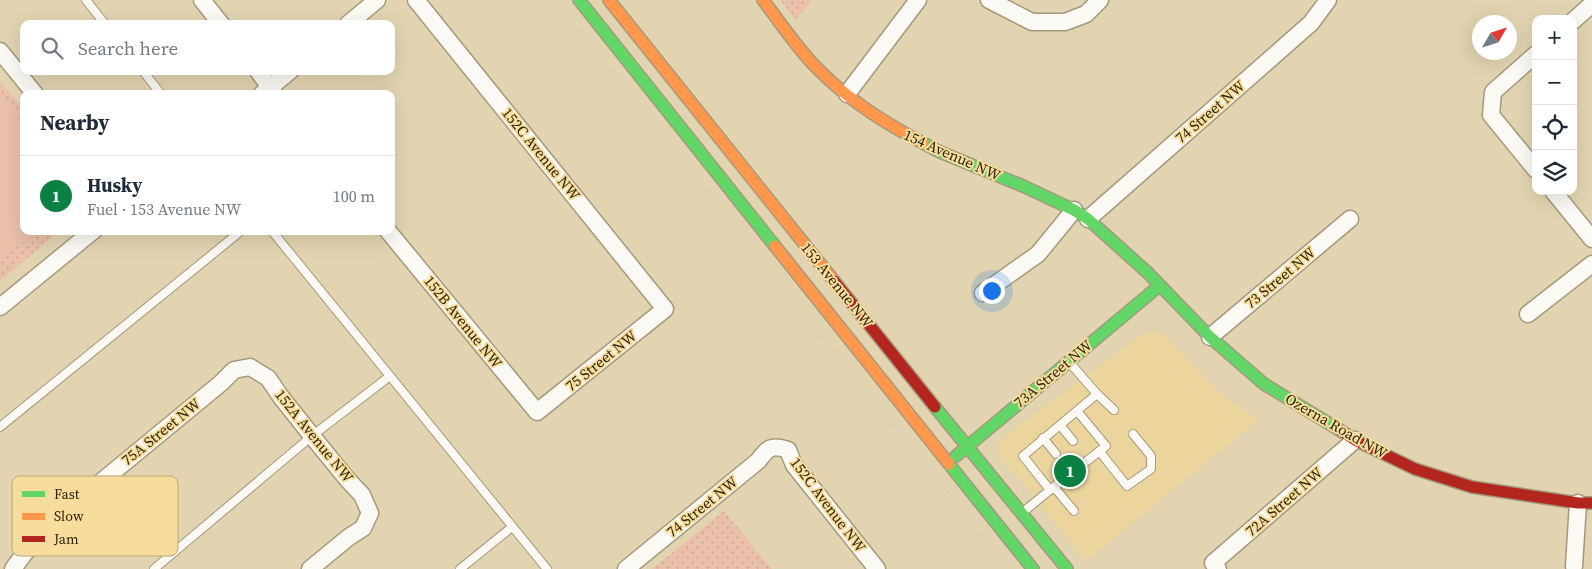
<!DOCTYPE html>
<html lang="en">
<head>
<meta charset="utf-8">
<style>
  body { margin:0; font-family:"Source Serif 4",serif; background:#f6f6f7; color:#1f2937 }
  .controls { position:absolute; right:15px; top:15px; display:grid; overflow:hidden; border-radius:10px; box-shadow:0 5px 20px #0002 }
  .controls button { width:45px; height:45px; display:grid; place-items:center; padding:0; border:0; border-bottom:1px solid #e0e1e3; background:#fff; color:#1f2937; font:25px sans-serif }
  .compass { position:absolute; left:1472px; top:15px; width:45px; height:45px; border-radius:50%; background:#fff; box-shadow:0 5px 20px #0002; rotate:51deg }
  .you { position:absolute; left:991px; top:290px; width:18px; height:18px; margin:-12px; border:4px solid #fff; border-radius:50%; background:#1a73e8; box-shadow:0 0 0 8px #1a73e833 }
  .badge { display:grid; place-items:center; width:32px; height:32px; border-radius:50%; background:#0b8043; color:#fff; font-size:16px; font-weight:700 }
  .pin { position:absolute; translate:-50% -50%; border:2px solid #fff; box-shadow:0 1px 5px #0006 }
  .list { margin:0; padding:0; list-style:none }
  h2 { display:flex; justify-content:space-between; align-items:center; height:65px; margin:0; padding:0 20px; font-size:21px }
  h2 small { font-size:16px; font-weight:400; color:#747a83 }
  .list li { display:grid; grid-template-columns:32px 1fr auto; gap:15px; align-items:center; box-sizing:border-box; height:80px; padding:0 20px; border-top:1px solid #e0e1e3 }
  .list b { display:block; font-size:19px; white-space:nowrap }
  .list p { margin:0; font-size:16px; white-space:nowrap; color:#747a83 }
  .list em { font-size:16px; font-style:normal; color:#747a83 }
  .icon { flex:none; width:28px; height:28px; fill:none; stroke:currentColor; stroke-width:2; stroke-linecap:round; stroke-linejoin:round }
  .map { position:relative; flex:none; width:1592px; height:569px; overflow:hidden }
  .search { position:absolute; background:#fff; box-shadow:0 5px 20px #0002; left:20px; top:20px; width:375px; height:55px; display:flex; align-items:center; gap:12px; box-sizing:border-box; padding:0 18px; border-radius:10px; color:#747a83; font-size:19px }
  .panel { position:absolute; background:#fff; box-shadow:0 5px 20px #0002; left:20px; top:90px; width:375px; height:145px; border-radius:10px }
  .map>svg:first-child { display:block }
</style>
</head>
<body>
<div class="map">
<svg width="1592" height="569" viewBox="0 0 1592 569">
  <defs>
    <pattern id="park-dots" width="8" height="8" patternUnits="userSpaceOnUse" patternTransform="scale(1.25)"><rect width="8" height="8" fill="#eac0ab"/><path d="M2 2h.1M6 6h.1" fill="none" stroke="#c9a592" stroke-width="1.8" stroke-linecap="round"/></pattern>
  </defs>
  <rect width="100%" height="100%" fill="#e2d4b1"/>
  <!-- built -->
  <path fill="#ebd59d" d="M 1154,332 L 1165,335 L 1219,393 L 1258,420 L 1086,561 L 1000,455 L 1000,443 L 1007,435 L 1141,335 Z"/>
  <!-- park -->
  <g fill="url(#park-dots)">
    <path d="M 780,0 L 812,0 L 796,20 Z"/>
    <path d="M 0,81 L 24,110 L 24,231 L 59,231 L 0,281 Z"/>
    <path d="M 724,511 L 772,569 L 652,569 Z"/>
  </g>
  <!-- garden -->
  <path fill="#eac0ab" d="M 0,96 L 24,125 L 24,231 L 37,231 L 0,260 Z"/>
  <g fill="none" stroke-linecap="round" stroke-linejoin="round">
    <!-- lane casing -->
    <g stroke="#a4997d" stroke-width="10">
      <g id="lane">
        <path d="M 86,0 L 105,24"/>
        <path d="M 143,71 L 161,94"/>
        <path d="M 272,231 L 547,569"/>
        <path d="M 1097,394 L 1114,410"/>
        <path d="M 1060,425 L 1073,441"/>
        <path d="M 0,427 L 241,231"/>
        <path d="M 1043,438 L 1056,454"/>
        <path d="M 1100,452 L 1127,486 L 1151,469 L 1151,456 L 1133,434"/>
        <path d="M 1054,487 L 1074,511"/>
        <path d="M 1050,490 L 1106,446 L 1077,411"/>
        <path d="M 1023,512 L 1050,490 L 1023,456 L 1097,394 L 1070,363"/>
        <path d="M 154,569 L 312,436 L 390,376"/>
        <path d="M 460,569 L 512,527"/>
      </g>
    </g>
    <!-- street casing -->
    <g stroke="#a4997d" stroke-width="19">
      <g id="street">
        <path d="M 202,0 L 221,24"/>
        <path d="M 989,0 L 1032,22 L 1065,22 L 1086,14 L 1100,0"/>
        <path d="M 1573,21 L 1592,4"/>
        <path d="M 348,24 L 377,0"/>
        <path d="M 0,51 L 35,94"/>
        <path d="M 1536,54 L 1493,92 L 1491,115 L 1536,170"/>
        <path d="M 258,71 L 275,94"/>
        <path d="M 262,94 L 290,71"/>
        <path d="M 847,94 L 918,0"/>
        <path d="M 1553,191 L 1592,239"/>
        <path d="M 1088,219 L 1311,23 L 1328,0"/>
        <path d="M 388,231 L 537,412 L 665,309 L 416,0"/>
        <path d="M 983,293 L 1038,254 L 1074,210"/>
        <path d="M 0,307 L 93,231"/>
        <path d="M 1528,314 L 1592,264"/>
        <path d="M 1210,337 L 1350,219"/>
        <path d="M 1574,566 L 1578,503"/>
        <path d="M 13,569 L 27,550 L 67,510 L 221,383 L 234,370 L 250,367 L 268,378 L 281,397 L 312,436 L 347,479 L 362,495 L 370,513 L 363,528 L 349,537 L 310,569"/>
        <path d="M 626,569 L 758,461 C 768,448 771,444 788,450 L 794,465 L 877,569"/>
        <path d="M 1218,569 L 1213,563 L 1355,440"/>
      </g>
    </g>
    <!-- fast casing -->
    <g stroke="#a4997d" stroke-width="14">
      <g id="fast">
        <path d="M 579,0 L 775,246"/>
        <path d="M 923,143 L 940,152 L 1023,186 L 1074,210 L 1088,219 L 1148,273 L 1210,337 L 1264,384 L 1338,429"/>
        <path d="M 935,407 L 1067,569"/>
        <path d="M 956,456 L 1159,286"/>
        <path d="M 949,464 L 1033,569"/>
      </g>
    </g>
    <!-- slow casing -->
    <g stroke="#a4997d" stroke-width="14">
      <g id="slow">
        <path d="M 609,0 L 834,281"/>
        <path d="M 763,0 C 779,21 795,45 813,64 C 844,97 884,123 923,143"/>
        <path d="M 775,246 L 949,464"/>
      </g>
    </g>
    <!-- jam casing -->
    <g stroke="#a4997d" stroke-width="14">
      <g id="jam">
        <path d="M 834,281 L 935,407"/>
        <path d="M 1338,429 L 1355,440 L 1415,469 L 1472,487 L 1578,503 L 1592,503"/>
      </g>
    </g>
    <!-- path -->
    <path stroke="#cecabf" stroke-width="2.5" stroke-dasharray="1 4" stroke-linecap="butt" d="M 553,0 L 1008,569"/>
    <!-- lane -->
    <use href="#lane" stroke="#fbf9f3" stroke-width="8"/>
    <!-- street -->
    <use href="#street" stroke="#fbf9f3" stroke-width="16"/>
    <!-- fast -->
    <use href="#fast" stroke="#63d668" stroke-width="11"/>
    <!-- slow -->
    <use href="#slow" stroke="#ff974d" stroke-width="11"/>
    <!-- jam -->
    <use href="#jam" stroke="#b3261e" stroke-width="11"/>
  </g>
  <g text-anchor="middle" stroke-width="4" stroke-linejoin="round" paint-order="stroke">
    <!-- street labels -->
    <g font-size="15" fill="#2f250b" stroke="#f6dd9d">
      <text transform="translate(1210 112) rotate(-41)" y="5">74 Street NW</text>
      <text transform="translate(541 154) rotate(51)" y="5">152C Avenue NW</text>
      <text transform="translate(952 155) rotate(24)" y="5">154 Avenue NW</text>
      <text transform="translate(1280 278) rotate(-40)" y="5">73 Street NW</text>
      <text transform="translate(837 285) rotate(51)" y="5">153 Avenue NW</text>
      <text transform="translate(463 322) rotate(51)" y="5">152B Avenue NW</text>
      <text transform="translate(601 361) rotate(-39)" y="5">75 Street NW</text>
      <text transform="translate(1053 374) rotate(-40)" y="5">73A Street NW</text>
      <text transform="translate(1336 426) rotate(30)" y="5">Ozerna Road NW</text>
      <text transform="translate(161 432) rotate(-39)" y="5">75A Street NW</text>
      <text transform="translate(314 436) rotate(51)" y="5">152A Avenue NW</text>
      <text transform="translate(1284 502) rotate(-41)" y="5">72A Street NW</text>
      <text transform="translate(828 505) rotate(53)" y="5">152C Avenue NW</text>
      <text transform="translate(702 507) rotate(-39)" y="5">74 Street NW</text>
    </g>
  </g>
  <!-- legend -->
  <rect x="12" y="476" width="166" height="80" rx="8" fill="#f6dd9d" stroke="#baa671" stroke-width="1"/>
  <rect x="22" y="491" width="23" height="6" fill="#63d668"/>
  <rect x="22" y="513" width="23" height="7" fill="#ff974d"/>
  <rect x="22" y="536" width="23" height="6" fill="#b3261e"/>
  <g font-size="14" fill="#2f250b">
    <text x="54" y="499">Fast</text>
    <text x="54" y="521">Slow</text>
    <text x="54" y="544">Jam</text>
  </g>
</svg>
<div class="controls">
<button>+</button>
<button>−</button>
<button><svg class="icon" aria-label="locate" viewBox="0 0 24 24"><circle cx="12" cy="12" r="6"/><path d="M12 2v4M12 18v4M2 12h4M18 12h4"/></svg></button>
<button><svg class="icon" aria-label="layers" viewBox="0 0 24 24"><path d="M12 4l9 5-9 5-9-5zM3 14l9 5 9-5"/></svg></button>
</div>
<svg class="compass" viewBox="-18 -18 36 36"><path d="M0-13l5 13h-10z" fill="#e53935"/><path d="M0 13l5-13h-10z" fill="#747a83"/></svg>
<div class="you"></div>
<div class="pin badge" style="left:1070px;top:471px">1</div>
<div class="search"><svg class="icon" aria-label="search" viewBox="0 0 24 24"><circle cx="10" cy="10" r="6"/><path d="M15 15l6 6"/></svg>Search here</div>
<section class="panel">
<h2>Nearby<small></small></h2>
<ul class="list">
<li><span class="badge">1</span><div><b>Husky</b><p>Fuel · 153 Avenue NW</p></div><em>100 m</em></li>
</ul>
</section>
</div>
</body>
</html>
